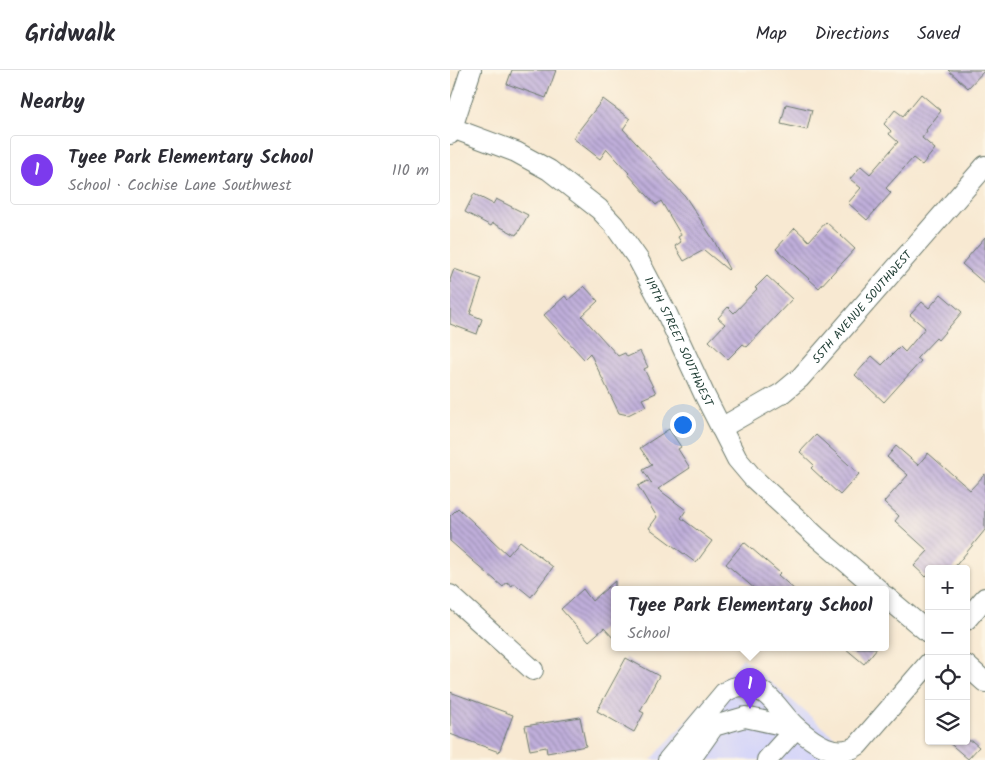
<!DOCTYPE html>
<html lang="en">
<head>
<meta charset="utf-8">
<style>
  body { margin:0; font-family:Kalam,sans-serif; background:#f2f2f3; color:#2b2b33 }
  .controls { position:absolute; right:15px; bottom:15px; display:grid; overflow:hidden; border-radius:5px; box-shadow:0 1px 4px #0004 }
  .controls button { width:45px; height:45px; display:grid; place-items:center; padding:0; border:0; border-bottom:1px solid #e1e1e2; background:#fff; color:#2b2b33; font:25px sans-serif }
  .you { position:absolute; left:232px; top:354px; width:18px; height:18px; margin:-12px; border:4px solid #fff; border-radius:50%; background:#1a73e8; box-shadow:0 0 0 8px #1a73e833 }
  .badge { display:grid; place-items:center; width:32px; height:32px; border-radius:50%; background:#7c3aed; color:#fff; font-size:16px; font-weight:700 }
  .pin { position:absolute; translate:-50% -41px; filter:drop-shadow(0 1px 2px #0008) }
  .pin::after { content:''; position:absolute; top:26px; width:18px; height:15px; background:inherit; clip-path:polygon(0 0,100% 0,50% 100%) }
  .popup { position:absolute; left:161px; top:516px; width:278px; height:65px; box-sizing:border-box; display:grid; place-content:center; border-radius:5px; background:#fff; filter:drop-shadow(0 1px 4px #0005); font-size:16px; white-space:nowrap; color:#7c7c81 }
  .popup b { font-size:19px; color:#2b2b33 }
  .popup::after { content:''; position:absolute; left:50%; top:100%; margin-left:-10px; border:10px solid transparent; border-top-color:#fff }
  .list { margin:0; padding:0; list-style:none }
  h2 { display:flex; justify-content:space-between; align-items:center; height:65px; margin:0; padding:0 20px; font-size:21px }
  h2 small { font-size:16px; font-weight:400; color:#7c7c81 }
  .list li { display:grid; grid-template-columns:32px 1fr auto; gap:15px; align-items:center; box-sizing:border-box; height:70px; margin:0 10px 10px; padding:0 10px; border:1px solid #e1e1e2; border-radius:5px }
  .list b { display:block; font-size:19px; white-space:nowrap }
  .list p { margin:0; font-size:16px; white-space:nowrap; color:#7c7c81 }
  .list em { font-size:16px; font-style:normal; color:#7c7c81 }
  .icon { flex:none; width:28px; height:28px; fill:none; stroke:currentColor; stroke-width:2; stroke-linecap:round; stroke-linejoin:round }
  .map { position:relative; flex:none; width:535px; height:690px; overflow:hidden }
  header { display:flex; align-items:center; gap:30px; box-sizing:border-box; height:70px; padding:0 25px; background:#fff; border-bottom:1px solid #e1e1e2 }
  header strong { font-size:24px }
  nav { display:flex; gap:28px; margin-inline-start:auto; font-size:18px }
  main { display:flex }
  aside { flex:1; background:#fff }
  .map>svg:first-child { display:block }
</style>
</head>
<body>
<header>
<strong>Gridwalk</strong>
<nav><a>Map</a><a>Directions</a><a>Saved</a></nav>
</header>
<main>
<aside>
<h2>Nearby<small></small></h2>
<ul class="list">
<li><span class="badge">1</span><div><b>Tyee Park Elementary School</b><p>School · Cochise Lane Southwest</p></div><em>110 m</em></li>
</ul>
</aside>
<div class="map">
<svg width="535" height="690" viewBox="0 0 535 690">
  <defs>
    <pattern id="building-back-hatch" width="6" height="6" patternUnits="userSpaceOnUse" patternTransform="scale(1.25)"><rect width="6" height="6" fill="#bfaeda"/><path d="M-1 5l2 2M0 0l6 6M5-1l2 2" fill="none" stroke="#9b8fb2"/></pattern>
  </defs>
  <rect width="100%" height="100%" fill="#fcf5e5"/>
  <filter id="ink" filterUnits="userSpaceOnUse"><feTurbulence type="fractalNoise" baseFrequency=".02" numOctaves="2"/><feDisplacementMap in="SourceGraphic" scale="10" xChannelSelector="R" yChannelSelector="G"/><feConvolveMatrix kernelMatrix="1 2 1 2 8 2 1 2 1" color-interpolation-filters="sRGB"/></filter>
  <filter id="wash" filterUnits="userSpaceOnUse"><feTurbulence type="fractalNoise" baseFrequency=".0096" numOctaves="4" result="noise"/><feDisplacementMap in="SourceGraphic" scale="20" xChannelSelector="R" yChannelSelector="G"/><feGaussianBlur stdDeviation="1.12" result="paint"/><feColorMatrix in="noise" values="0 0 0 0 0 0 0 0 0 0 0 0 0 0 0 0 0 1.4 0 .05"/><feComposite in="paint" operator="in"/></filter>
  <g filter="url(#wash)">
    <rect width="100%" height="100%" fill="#f8e9d2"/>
    <!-- built -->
    <path fill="#d7d7f8" d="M 293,588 L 411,690 L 201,690 Z"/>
    <g id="blocks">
      <!-- building -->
      <g fill="url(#building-back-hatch)">
        <path d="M 62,0 L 106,0 L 96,28 L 57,14 Z"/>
        <path d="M 498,0 L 535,0 L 518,18 Z"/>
        <path d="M 471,24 L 491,41 L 476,60 L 477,61 L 472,68 L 485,79 L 472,95 L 463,88 L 436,118 L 441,123 L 417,150 L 398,133 L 411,118 L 400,109 L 411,96 L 420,104 L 448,72 L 439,64 L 441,61 L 434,54 L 445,40 L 453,46 Z"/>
        <path d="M 153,29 L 180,49 L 173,59 L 235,126 L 263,169 L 279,199 L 278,200 L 254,180 L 234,191 L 225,176 L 231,172 L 228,167 L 231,165 L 211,131 L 206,135 L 178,104 L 179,103 L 157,79 L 150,89 L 123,68 Z"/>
        <path d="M 336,34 L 362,40 L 357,60 L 331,54 Z"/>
        <path d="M 24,124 L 43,134 L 46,129 L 78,145 L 68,163 L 67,163 L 66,165 L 43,153 L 41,156 L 15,142 Z"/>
        <path d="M 376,152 L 405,179 L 369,218 L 326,179 L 345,158 L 359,171 Z"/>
        <path d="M 535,167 L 535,214 L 512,194 Z"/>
        <path d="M 4,199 L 32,209 L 20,244 L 32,249 L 27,264 L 0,254 L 0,210 Z"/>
        <path d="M 317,206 L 342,229 L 297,277 L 293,274 L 278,289 L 259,271 L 275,254 L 268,248 L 278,237 L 284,243 L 307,219 L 305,218 Z"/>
        <path d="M 134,216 L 148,231 L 132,246 L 168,286 L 175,283 L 177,287 L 190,281 L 198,297 L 194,299 L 206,323 L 192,329 L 196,336 L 178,345 L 169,343 L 140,283 L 134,289 L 94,245 L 115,226 L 118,230 Z"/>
        <path d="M 491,224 L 512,242 L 488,270 L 486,268 L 467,288 L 471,291 L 434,332 L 405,305 L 422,286 L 432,295 L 450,277 L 455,282 L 475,258 L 460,245 L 472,232 L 479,238 Z"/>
        <path d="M 219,359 L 231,377 L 228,379 L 240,398 L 208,419 L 236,440 L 231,448 L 262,471 L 246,493 L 199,458 L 207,447 L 188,416 L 197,411 L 202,414 L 193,400 L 202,395 L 190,378 Z"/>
        <path d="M 366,365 L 409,404 L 390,425 L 361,398 L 364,395 L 350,382 Z"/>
        <path d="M 446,376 L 468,395 L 478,383 L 520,420 L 535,404 L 535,460 L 503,499 L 479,499 L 479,504 L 476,507 L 464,496 L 478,481 L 445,451 L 449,446 L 434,432 L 458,405 L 437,387 Z"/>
        <path d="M 8,438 L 58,485 L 70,471 L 103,497 L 81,527 L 64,513 L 62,516 L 57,512 L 53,517 L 0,471 L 0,446 Z"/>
        <path d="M 294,472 L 330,503 L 328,505 L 345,520 L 306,520 L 276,494 Z"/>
        <path d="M 165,511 L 165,570 L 154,558 L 139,571 L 111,539 L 133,519 L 142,531 Z"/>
        <path d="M 395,578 L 427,578 L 414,594 Z"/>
        <path d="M 176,588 L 209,606 L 190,641 L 194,643 L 184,662 L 147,641 Z"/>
        <path d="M 0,622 L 63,645 L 49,682 L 0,664 Z"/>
        <path d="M 130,647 L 136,676 L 97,683 L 96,677 L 80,680 L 75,656 Z"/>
        <path d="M 497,671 L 522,671 L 529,677 L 518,689 Z"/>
      </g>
    </g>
  </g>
  <g filter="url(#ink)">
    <use href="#blocks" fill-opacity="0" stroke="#6b796b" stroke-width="1"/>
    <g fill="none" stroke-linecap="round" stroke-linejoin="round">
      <!-- minor casing -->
      <g stroke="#6b796b" stroke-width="22">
        <g id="minor">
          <path id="s1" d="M 2,58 L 66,82 L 99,100 L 149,139 L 164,155 L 188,189 L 217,244 L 255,326 L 287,389 L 303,408 L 367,467 L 429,520"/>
          <path d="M 0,64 L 21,0"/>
          <path id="s2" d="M 271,358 L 332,323 L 350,308 L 535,96"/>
          <path d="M 0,525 L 83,600"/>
          <path d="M 435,526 L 479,563"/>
          <path d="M 516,550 L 535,528"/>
          <path d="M 516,595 L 535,612"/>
          <path d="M 218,690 L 274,623 C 280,618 286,616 295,616 C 321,618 329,643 347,658 C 363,672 387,690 408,675 L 479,593"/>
          <path d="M 240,690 L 264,656 L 295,647 L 346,658"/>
          <path d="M 317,690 L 346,658"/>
        </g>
      </g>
      <!-- minor -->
      <use href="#minor" stroke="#fff" stroke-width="20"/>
    </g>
  </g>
  <g text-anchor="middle" stroke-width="5" stroke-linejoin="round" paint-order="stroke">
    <!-- street labels -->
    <g font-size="12" fill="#1f3d34" stroke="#fcf5e5">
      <text dy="4" stroke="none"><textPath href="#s2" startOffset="188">55TH AVENUE SOUTHWEST</textPath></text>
      <text dy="4" stroke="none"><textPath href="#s1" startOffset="325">119TH STREET SOUTHWEST</textPath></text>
    </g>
  </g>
</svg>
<div class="controls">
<button>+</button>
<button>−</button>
<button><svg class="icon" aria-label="locate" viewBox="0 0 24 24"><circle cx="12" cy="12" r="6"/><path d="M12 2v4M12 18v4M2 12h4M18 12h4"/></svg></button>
<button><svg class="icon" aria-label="layers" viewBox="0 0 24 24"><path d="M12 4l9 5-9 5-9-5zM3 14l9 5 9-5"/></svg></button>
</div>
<div class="you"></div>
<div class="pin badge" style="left:300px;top:639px">1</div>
<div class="popup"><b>Tyee Park Elementary School</b>School</div>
</div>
</main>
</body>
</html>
